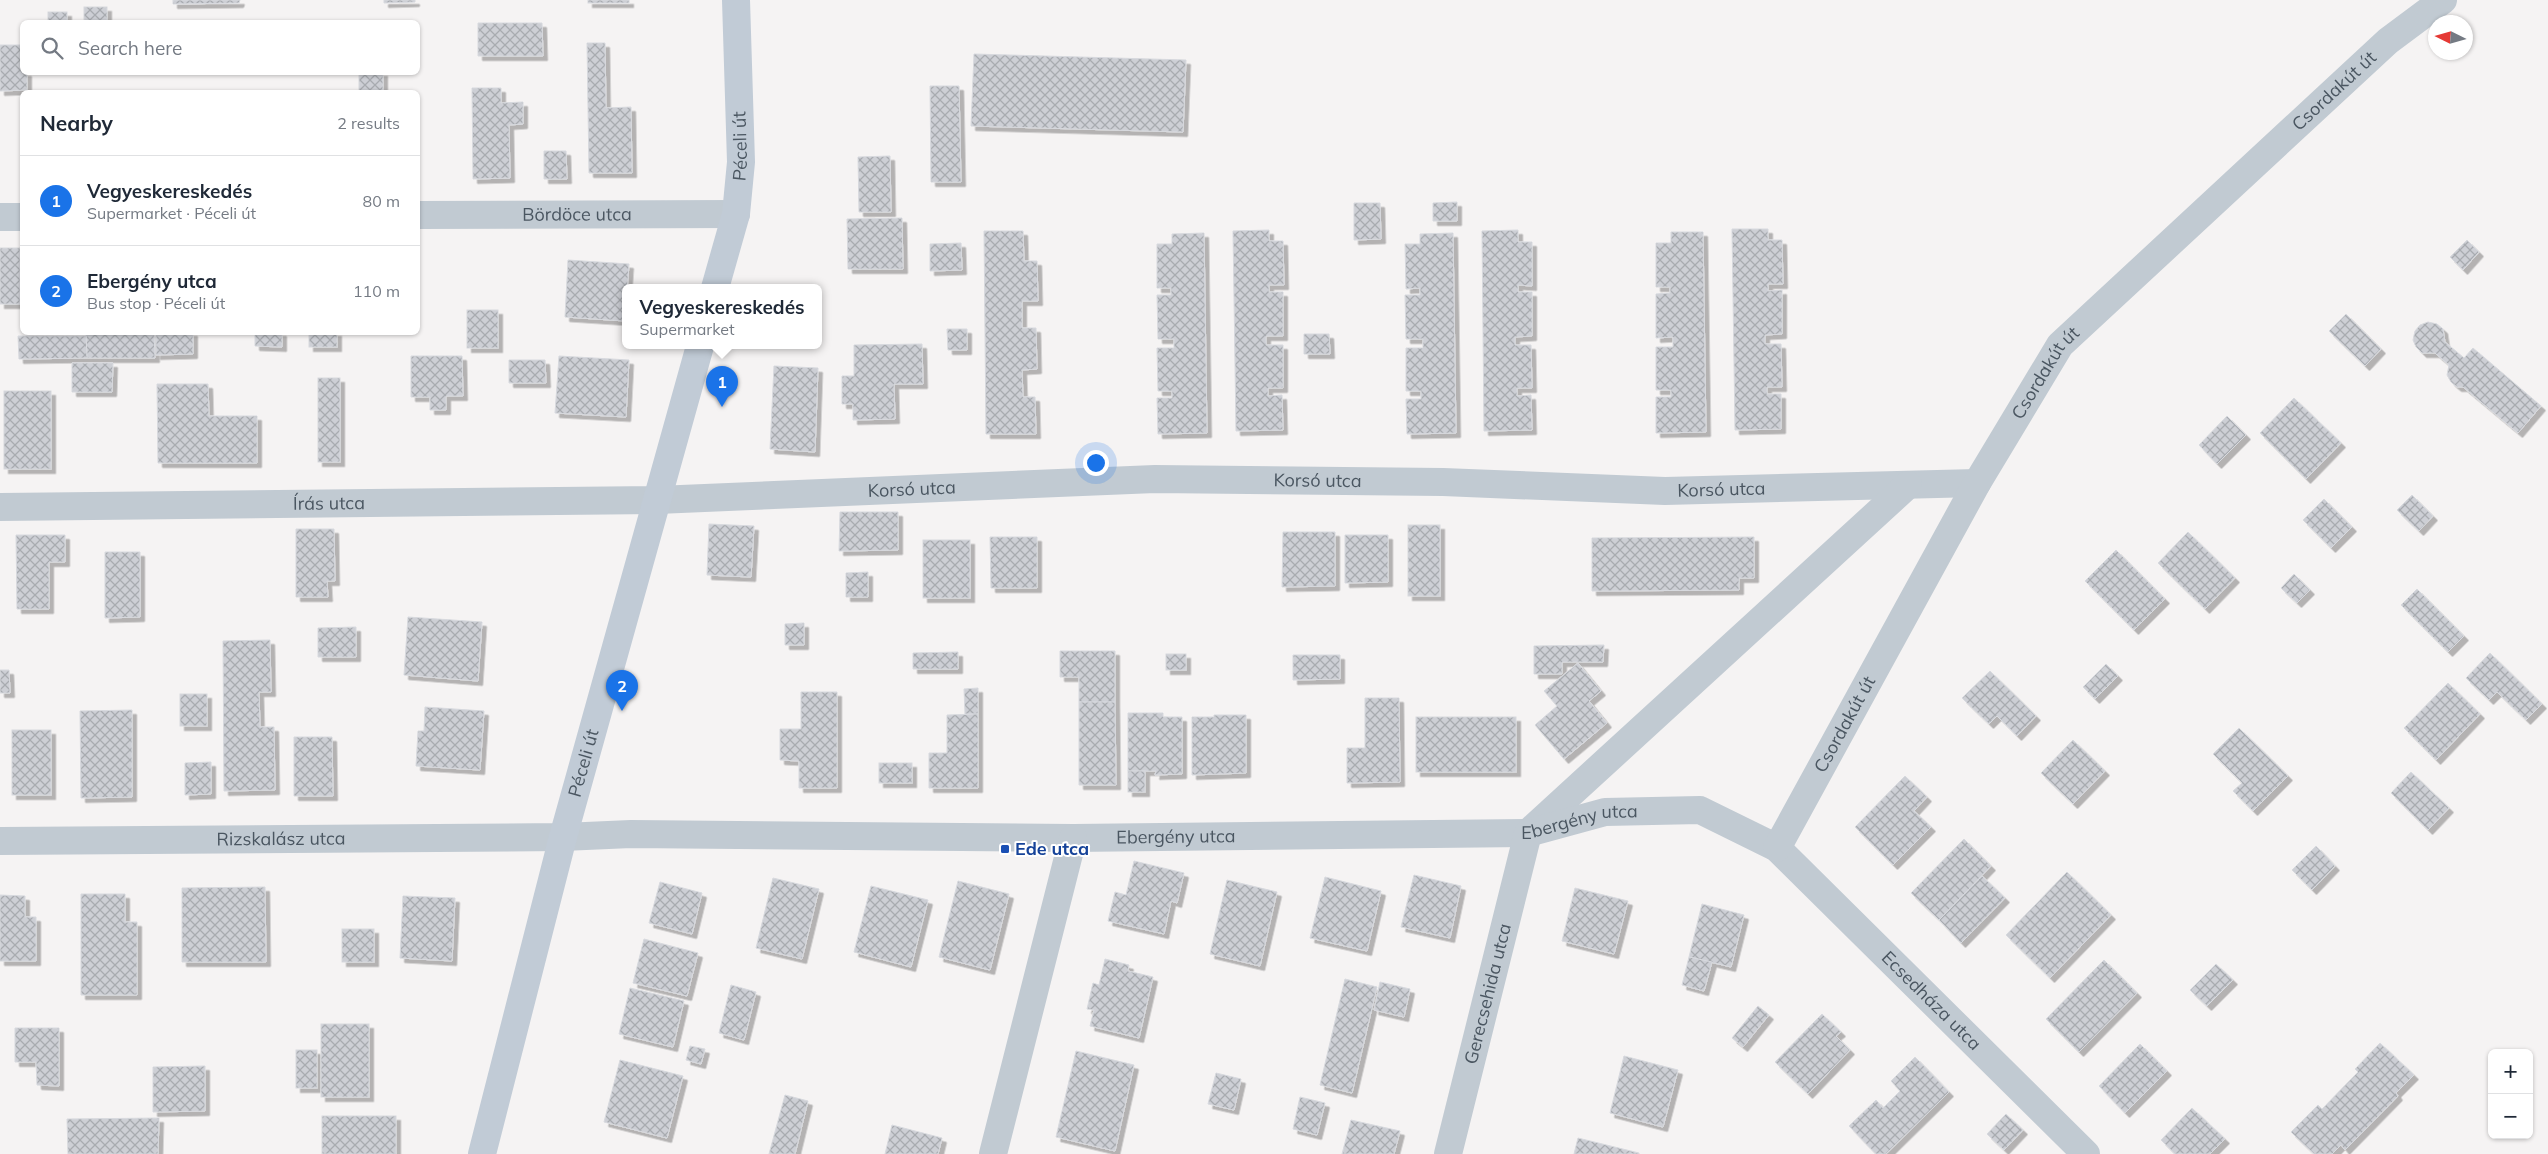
<!DOCTYPE html>
<html lang="en">
<head>
<meta charset="utf-8">
<style>
  body { margin:0; font-family:Mulish,sans-serif; background:#f2f2f3; color:#1f2937 }
  .controls { position:absolute; right:15px; bottom:15px; display:grid; overflow:hidden; border-radius:8px; box-shadow:0 1px 4px #0004 }
  .controls button { width:45px; height:45px; display:grid; place-items:center; padding:0; border:0; border-bottom:1px solid #e0e1e3; background:#fff; color:#1f2937; font:25px sans-serif }
  .compass { position:absolute; left:2428px; top:15px; width:45px; height:45px; border-radius:50%; background:#fff; box-shadow:0 1px 4px #0004; rotate:275deg }
  .you { position:absolute; left:1095px; top:462px; width:18px; height:18px; margin:-12px; border:4px solid #fff; border-radius:50%; background:#1a73e8; box-shadow:0 0 0 8px #1a73e833 }
  .badge { display:grid; place-items:center; width:32px; height:32px; border-radius:50%; background:#1a73e8; color:#fff; font-size:16px; font-weight:700 }
  .pin { position:absolute; translate:-50% -41px; filter:drop-shadow(0 1px 2px #0008) }
  .pin::after { content:''; position:absolute; top:26px; width:18px; height:15px; background:inherit; clip-path:polygon(0 0,100% 0,50% 100%) }
  .popup { position:absolute; left:622px; top:284px; width:200px; height:65px; box-sizing:border-box; display:grid; place-content:center; border-radius:8px; background:#fff; filter:drop-shadow(0 1px 4px #0005); font-size:16px; white-space:nowrap; color:#747a83 }
  .popup b { font-size:19px; color:#1f2937 }
  .popup::after { content:''; position:absolute; left:50%; top:100%; margin-left:-10px; border:10px solid transparent; border-top-color:#fff }
  .list { margin:0; padding:0; list-style:none }
  h2 { display:flex; justify-content:space-between; align-items:center; height:65px; margin:0; padding:0 20px; font-size:21px }
  h2 small { font-size:16px; font-weight:400; color:#747a83 }
  .list li { display:grid; grid-template-columns:32px 1fr auto; gap:15px; align-items:center; box-sizing:border-box; height:90px; padding:0 20px; border-top:1px solid #e0e1e3 }
  .list b { display:block; font-size:19px; white-space:nowrap }
  .list p { margin:0; font-size:16px; white-space:nowrap; color:#747a83 }
  .list em { font-size:16px; font-style:normal; color:#747a83 }
  .icon { flex:none; width:28px; height:28px; fill:none; stroke:currentColor; stroke-width:2; stroke-linecap:round; stroke-linejoin:round }
  .map { position:relative; flex:none; width:2548px; height:1154px; overflow:hidden }
  .search { position:absolute; background:#fff; box-shadow:0 1px 4px #0004; left:20px; top:20px; width:400px; height:55px; display:flex; align-items:center; gap:12px; box-sizing:border-box; padding:0 18px; border-radius:8px; color:#747a83; font-size:19px }
  .panel { position:absolute; background:#fff; box-shadow:0 1px 4px #0004; left:20px; top:90px; width:400px; height:245px; border-radius:8px }
  .map>svg:first-child { display:block }
</style>
</head>
<body>
<div class="map">
<svg width="2548" height="1154" viewBox="0 0 2548 1154">
  <defs>
    <pattern id="building-cross-hatch" width="8" height="8" patternUnits="userSpaceOnUse" patternTransform="scale(1.25)"><rect width="8" height="8" fill="#cdcfd5"/><path d="M0 0l8 8M0 8l8-8" fill="none" stroke="#a8abb0"/></pattern>
    <filter id="shadow"><feDropShadow dx="4.5" dy="4.5" stdDeviation="0" flood-color="#0004"/></filter>
  </defs>
  <rect width="100%" height="100%" fill="#f5f3f3"/>
  <!-- building -->
  <g fill="url(#building-cross-hatch)" stroke="#d7d9de" filter="url(#shadow)">
    <path d="M 173,0 L 240,0 L 239,3 L 173,4 Z"/>
    <path d="M 384,0 L 415,0 L 415,2 L 384,3 Z"/>
    <rect x="588" y="0" width="41" height="3"/>
    <rect x="84" y="7" width="23" height="15"/>
    <rect x="48" y="12" width="19" height="10"/>
    <path d="M 478,23 L 542,23 L 543,56 L 478,56 Z"/>
    <path d="M 587,43 L 605,43 L 606,108 L 631,107 L 632,173 L 589,173 Z"/>
    <path d="M 0,45 L 22,45 L 22,72 L 27,72 L 27,90 L 0,91 Z"/>
    <path d="M 974,54 L 1186,60 L 1183,132 L 971,126 Z"/>
    <rect x="359" y="72" width="24" height="20"/>
    <path d="M 930,86 L 959,86 L 961,182 L 931,182 Z"/>
    <path d="M 472,88 L 501,88 L 501,103 L 523,102 L 523,124 L 509,125 L 510,178 L 473,179 Z"/>
    <path d="M 544,151 L 566,151 L 567,179 L 544,179 Z"/>
    <path d="M 890,156 L 891,212 L 859,212 L 858,157 Z"/>
    <path d="M 1457,202 L 1457,221 L 1433,221 L 1433,203 Z"/>
    <path d="M 1354,203 L 1380,203 L 1381,239 L 1354,240 Z"/>
    <path d="M 902,218 L 903,269 L 848,269 L 847,219 Z"/>
    <path d="M 1732,229 L 1768,229 L 1768,240 L 1782,240 L 1783,284 L 1768,284 L 1768,291 L 1782,290 L 1782,334 L 1765,335 L 1765,344 L 1781,344 L 1782,387 L 1767,387 L 1767,394 L 1781,394 L 1781,429 L 1735,430 Z"/>
    <path d="M 1269,230 L 1269,241 L 1283,241 L 1284,285 L 1269,285 L 1269,292 L 1283,292 L 1283,336 L 1266,336 L 1266,345 L 1283,345 L 1283,388 L 1268,388 L 1268,396 L 1282,395 L 1283,430 L 1236,431 L 1233,231 Z"/>
    <path d="M 1518,230 L 1518,242 L 1532,242 L 1532,286 L 1518,285 L 1518,292 L 1532,292 L 1532,336 L 1515,337 L 1515,345 L 1531,345 L 1532,388 L 1517,388 L 1517,396 L 1531,395 L 1532,430 L 1484,431 L 1482,231 Z"/>
    <path d="M 984,231 L 1023,231 L 1024,261 L 1037,261 L 1038,301 L 1022,301 L 1022,328 L 1036,328 L 1037,369 L 1022,370 L 1023,397 L 1035,397 L 1036,434 L 986,434 Z"/>
    <path d="M 1671,232 L 1703,232 L 1706,432 L 1656,433 L 1656,397 L 1671,397 L 1671,390 L 1656,390 L 1656,347 L 1673,347 L 1673,337 L 1656,338 L 1656,294 L 1670,293 L 1670,287 L 1656,287 L 1656,243 L 1671,243 Z"/>
    <path d="M 1204,233 L 1207,433 L 1158,434 L 1157,398 L 1172,398 L 1172,391 L 1158,391 L 1157,348 L 1174,348 L 1174,339 L 1158,339 L 1157,295 L 1171,295 L 1171,288 L 1157,288 L 1157,244 L 1172,244 L 1172,234 Z"/>
    <path d="M 1453,233 L 1456,433 L 1407,434 L 1406,399 L 1421,399 L 1421,391 L 1406,391 L 1406,348 L 1423,348 L 1423,339 L 1406,339 L 1405,295 L 1420,295 L 1420,288 L 1406,289 L 1405,244 L 1420,244 L 1420,234 Z"/>
    <path d="M 2467,240 L 2479,252 L 2463,270 L 2450,257 Z"/>
    <path d="M 961,243 L 962,270 L 930,271 L 930,244 Z"/>
    <rect x="0" y="248" width="20" height="56"/>
    <path d="M 568,260 L 629,264 L 625,321 L 565,317 Z"/>
    <rect x="467" y="310" width="31" height="38"/>
    <path d="M 2346,314 L 2381,349 L 2365,366 L 2329,331 Z"/>
    <path d="M 2428,322 L 2437,324 L 2443,329 L 2445,342 L 2464,358 L 2473,348 L 2541,406 L 2518,433 L 2463,387 L 2457,387 L 2451,382 L 2447,375 L 2449,365 L 2435,353 L 2422,353 L 2416,347 L 2413,340 L 2415,331 L 2420,325 Z"/>
    <path d="M 947,329 L 967,329 L 967,350 L 948,350 Z"/>
    <path d="M 86,332 L 154,332 L 155,358 L 87,358 Z"/>
    <path d="M 156,332 L 193,332 L 193,354 L 156,355 Z"/>
    <path d="M 255,332 L 282,332 L 282,347 L 255,346 Z"/>
    <rect x="309" y="332" width="28" height="15"/>
    <path d="M 1304,334 L 1329,334 L 1330,354 L 1304,354 Z"/>
    <path d="M 18,336 L 86,336 L 87,358 L 19,359 Z"/>
    <path d="M 922,344 L 923,384 L 894,384 L 895,419 L 853,420 L 853,404 L 842,404 L 842,376 L 854,376 L 854,345 Z"/>
    <path d="M 411,356 L 462,356 L 463,396 L 446,396 L 446,410 L 430,410 L 430,397 L 411,397 Z"/>
    <path d="M 559,356 L 629,360 L 626,417 L 555,413 Z"/>
    <path d="M 509,360 L 545,360 L 546,383 L 509,383 Z"/>
    <path d="M 72,363 L 113,363 L 112,392 L 72,392 Z"/>
    <path d="M 774,366 L 818,368 L 815,452 L 770,449 Z"/>
    <rect x="318" y="378" width="22" height="84"/>
    <path d="M 157,384 L 208,384 L 209,416 L 257,416 L 257,463 L 158,463 Z"/>
    <rect x="4" y="391" width="47" height="78"/>
    <path d="M 2294,398 L 2341,443 L 2306,479 L 2260,433 Z"/>
    <path d="M 2227,416 L 2246,435 L 2217,464 L 2199,445 Z"/>
    <path d="M 2412,495 L 2433,516 L 2419,531 L 2397,510 Z"/>
    <path d="M 2324,499 L 2352,527 L 2331,548 L 2303,520 Z"/>
    <path d="M 840,512 L 898,512 L 898,550 L 839,551 Z"/>
    <path d="M 709,524 L 754,526 L 751,577 L 707,575 Z"/>
    <rect x="1408" y="525" width="32" height="71"/>
    <path d="M 296,529 L 334,529 L 335,581 L 327,581 L 328,597 L 296,597 Z"/>
    <path d="M 1283,532 L 1335,532 L 1335,586 L 1282,587 Z"/>
    <path d="M 2188,532 L 2235,578 L 2205,609 L 2158,563 Z"/>
    <path d="M 16,535 L 65,535 L 65,562 L 49,562 L 49,609 L 17,609 Z"/>
    <path d="M 1345,535 L 1388,535 L 1388,582 L 1345,583 Z"/>
    <path d="M 990,537 L 1037,537 L 1037,588 L 991,588 Z"/>
    <path d="M 1754,537 L 1754,578 L 1739,578 L 1739,590 L 1592,591 L 1592,538 Z"/>
    <rect x="923" y="540" width="47" height="58"/>
    <path d="M 2116,550 L 2165,599 L 2134,630 L 2085,581 Z"/>
    <path d="M 105,552 L 140,552 L 140,617 L 105,618 Z"/>
    <path d="M 868,572 L 868,597 L 846,597 L 846,573 Z"/>
    <path d="M 2294,574 L 2310,590 L 2297,603 L 2281,588 Z"/>
    <path d="M 2417,589 L 2464,636 L 2448,652 L 2401,605 Z"/>
    <path d="M 408,617 L 482,622 L 478,681 L 404,675 Z"/>
    <path d="M 804,623 L 804,645 L 785,645 L 785,624 Z"/>
    <path d="M 356,627 L 356,657 L 318,657 L 318,628 Z"/>
    <path d="M 270,640 L 271,692 L 259,692 L 260,727 L 274,727 L 275,790 L 224,791 L 223,641 Z"/>
    <path d="M 1604,645 L 1603,662 L 1562,662 L 1562,674 L 1534,674 L 1534,646 Z"/>
    <path d="M 1060,651 L 1115,651 L 1115,702 L 1079,702 L 1079,677 L 1060,677 Z"/>
    <path d="M 958,652 L 958,669 L 913,669 L 913,653 Z"/>
    <path d="M 2490,653 L 2542,704 L 2526,720 L 2497,692 L 2489,700 L 2466,678 Z"/>
    <rect x="1166" y="654" width="20" height="16"/>
    <path d="M 1293,655 L 1340,655 L 1340,679 L 1293,680 Z"/>
    <path d="M 1578,663 L 1601,691 L 1589,701 L 1607,723 L 1564,759 L 1535,725 L 1557,706 L 1544,691 Z"/>
    <path d="M 2106,664 L 2118,676 L 2095,699 L 2083,687 Z"/>
    <path d="M 0,670 L 9,670 L 10,693 L 0,693 Z"/>
    <path d="M 1990,671 L 2036,716 L 2017,736 L 1997,716 L 1989,724 L 1962,698 Z"/>
    <path d="M 2448,683 L 2480,714 L 2436,760 L 2404,728 Z"/>
    <path d="M 978,688 L 978,714 L 965,714 L 964,689 Z"/>
    <path d="M 801,692 L 837,692 L 837,788 L 799,788 L 799,761 L 780,760 L 780,729 L 801,729 Z"/>
    <rect x="180" y="694" width="27" height="32"/>
    <path d="M 1365,698 L 1399,698 L 1400,782 L 1347,783 L 1347,748 L 1365,748 Z"/>
    <path d="M 1079,702 L 1115,702 L 1116,785 L 1079,785 Z"/>
    <path d="M 425,707 L 484,711 L 480,770 L 416,766 L 418,731 L 424,731 Z"/>
    <path d="M 132,710 L 132,797 L 81,798 L 80,711 Z"/>
    <path d="M 1128,713 L 1163,713 L 1163,717 L 1182,717 L 1182,774 L 1155,775 L 1156,771 L 1128,771 Z"/>
    <path d="M 978,714 L 978,788 L 929,788 L 929,753 L 947,753 L 947,715 Z"/>
    <path d="M 1214,715 L 1246,715 L 1246,773 L 1192,775 L 1192,717 L 1214,717 Z"/>
    <rect x="1416" y="717" width="100" height="55"/>
    <path d="M 2239,728 L 2288,776 L 2253,811 L 2233,791 L 2242,783 L 2213,754 Z"/>
    <rect x="12" y="730" width="39" height="65"/>
    <path d="M 294,737 L 332,737 L 333,796 L 294,796 Z"/>
    <path d="M 2073,740 L 2105,771 L 2073,804 L 2041,773 Z"/>
    <path d="M 211,762 L 211,794 L 185,795 L 185,763 Z"/>
    <rect x="879" y="763" width="33" height="20"/>
    <rect x="1128" y="771" width="17" height="21"/>
    <path d="M 2411,772 L 2449,808 L 2428,830 L 2391,793 Z"/>
    <path d="M 1905,776 L 1927,797 L 1914,811 L 1931,827 L 1893,865 L 1855,827 Z"/>
    <path d="M 1964,839 L 1991,866 L 1939,920 L 1911,893 Z"/>
    <path d="M 2316,846 L 2335,866 L 2312,890 L 2292,870 Z"/>
    <path d="M 1134,861 L 1184,873 L 1177,903 L 1171,901 L 1164,934 L 1108,921 L 1115,892 L 1126,895 Z"/>
    <path d="M 2067,872 L 2111,915 L 2050,978 L 2006,935 Z"/>
    <path d="M 1414,875 L 1461,886 L 1450,938 L 1401,927 Z"/>
    <path d="M 1982,876 L 2005,898 L 1961,943 L 1939,920 Z"/>
    <path d="M 1325,877 L 1381,891 L 1367,951 L 1310,938 Z"/>
    <path d="M 773,878 L 819,889 L 802,959 L 756,948 Z"/>
    <path d="M 1227,880 L 1277,892 L 1260,966 L 1210,954 Z"/>
    <path d="M 958,881 L 1009,894 L 990,970 L 939,957 Z"/>
    <path d="M 660,882 L 702,893 L 692,934 L 649,923 Z"/>
    <path d="M 871,886 L 928,900 L 911,967 L 854,952 Z"/>
    <path d="M 265,887 L 266,962 L 182,962 L 182,888 Z"/>
    <path d="M 1575,888 L 1628,901 L 1614,954 L 1562,941 Z"/>
    <path d="M 81,894 L 125,894 L 125,922 L 137,922 L 137,995 L 81,995 Z"/>
    <path d="M 0,895 L 25,896 L 25,917 L 36,917 L 36,961 L 0,961 Z"/>
    <path d="M 403,896 L 455,898 L 452,961 L 400,958 Z"/>
    <path d="M 1702,904 L 1744,915 L 1731,967 L 1689,957 Z"/>
    <rect x="342" y="929" width="32" height="33"/>
    <path d="M 644,939 L 698,953 L 687,996 L 633,983 Z"/>
    <path d="M 1689,957 L 1712,962 L 1704,991 L 1682,985 Z"/>
    <path d="M 1105,959 L 1129,965 L 1128,971 L 1153,977 L 1139,1038 L 1090,1026 L 1094,1010 L 1087,1009 L 1093,983 L 1099,985 Z"/>
    <path d="M 2104,960 L 2137,993 L 2079,1052 L 2046,1019 Z"/>
    <path d="M 2216,964 L 2233,980 L 2207,1006 L 2190,990 Z"/>
    <path d="M 1345,979 L 1377,987 L 1352,1093 L 1320,1085 Z"/>
    <path d="M 1380,982 L 1410,989 L 1404,1017 L 1374,1010 Z"/>
    <path d="M 731,985 L 756,992 L 744,1040 L 719,1033 Z"/>
    <path d="M 630,988 L 684,1001 L 673,1047 L 619,1034 Z"/>
    <path d="M 1758,1006 L 1769,1015 L 1743,1047 L 1732,1038 Z"/>
    <path d="M 1822,1014 L 1841,1032 L 1836,1036 L 1850,1050 L 1808,1094 L 1775,1062 Z"/>
    <rect x="321" y="1024" width="48" height="73"/>
    <path d="M 15,1028 L 59,1028 L 59,1086 L 37,1085 L 36,1062 L 15,1062 Z"/>
    <path d="M 2380,1043 L 2414,1075 L 2396,1093 L 2398,1096 L 2345,1150 L 2341,1145 L 2332,1154 L 2314,1154 L 2291,1132 L 2318,1105 L 2322,1109 L 2358,1072 L 2355,1069 Z"/>
    <path d="M 2140,1044 L 2167,1071 L 2125,1113 L 2099,1086 Z"/>
    <path d="M 690,1046 L 705,1049 L 701,1064 L 686,1060 Z"/>
    <rect x="296" y="1050" width="21" height="38"/>
    <path d="M 1076,1051 L 1134,1065 L 1115,1151 L 1056,1137 Z"/>
    <path d="M 1624,1056 L 1678,1070 L 1663,1127 L 1610,1113 Z"/>
    <path d="M 1915,1057 L 1949,1092 L 1886,1154 L 1876,1154 L 1849,1126 L 1876,1100 L 1883,1108 L 1900,1091 L 1891,1081 Z"/>
    <path d="M 620,1060 L 683,1076 L 667,1138 L 604,1122 Z"/>
    <path d="M 205,1066 L 205,1111 L 153,1112 L 153,1067 Z"/>
    <path d="M 1216,1073 L 1241,1079 L 1234,1110 L 1208,1104 Z"/>
    <path d="M 785,1095 L 808,1101 L 795,1154 L 769,1154 Z"/>
    <path d="M 1300,1097 L 1325,1103 L 1317,1135 L 1293,1129 Z"/>
    <path d="M 2192,1108 L 2225,1139 L 2210,1154 L 2175,1154 L 2161,1140 Z"/>
    <path d="M 2006,1114 L 2023,1130 L 2004,1150 L 1987,1134 Z"/>
    <rect x="322" y="1116" width="74" height="38"/>
    <path d="M 159,1118 L 158,1154 L 68,1154 L 67,1119 Z"/>
    <path d="M 1351,1120 L 1400,1131 L 1394,1154 L 1342,1154 Z"/>
    <path d="M 892,1125 L 942,1138 L 938,1154 L 885,1154 Z"/>
    <path d="M 1578,1138 L 1639,1153 L 1639,1154 L 1574,1154 Z"/>
  </g>
  <g fill="none" stroke-linecap="round" stroke-linejoin="round">
    <!-- minor -->
    <g stroke="#c1cad2" stroke-width="28">
      <path id="s1" d="M 418,215 L 736,214"/>
      <path d="M 0,217 L 22,217"/>
      <path id="s2" d="M 0,507 L 657,500 L 1155,479 L 1443,482 L 1665,491 L 1977,483"/>
      <path d="M 1531,830 L 1908,485"/>
      <path id="s3" d="M 0,841 L 563,837 L 631,834 L 1073,838 L 1528,833 L 1605,812 L 1700,810 L 1777,848 L 2086,1154"/>
      <path id="s4" d="M 1777,848 L 1977,483 L 2060,345 L 2388,41 L 2443,0"/>
      <path d="M 993,1154 L 1073,838"/>
      <path id="s5" d="M 1448,1154 L 1528,833"/>
    </g>
    <!-- secondary -->
    <g stroke="#c1cbd6" stroke-width="28">
      <path id="s6" d="M 715,288 L 736,214 L 741,162 L 736,0"/>
      <path id="s7" d="M 482,1154 L 563,837 L 700,346"/>
    </g>
  </g>
  <!-- markers -->
  <rect fill="#1a4fb4" stroke="#fff" stroke-width="2" x="1000" y="844" width="10" height="10" rx="2.5"/>
  <g text-anchor="middle" stroke-width="4" stroke-linejoin="round" paint-order="stroke">
    <!-- street labels -->
    <g font-size="18" fill="#4a5661" stroke="#fff">
      <text dy="6" stroke="none"><textPath href="#s4" startOffset="951">Csordakút út</textPath></text>
      <text dy="6" stroke="none"><textPath href="#s6" startOffset="145">Péceli út</textPath></text>
      <text dy="6" stroke="none"><textPath href="#s1" startOffset="159">Bördöce utca</textPath></text>
      <text dy="6" stroke="none"><textPath href="#s4" startOffset="546">Csordakút út</textPath></text>
      <text dy="6" stroke="none"><textPath href="#s2" startOffset="1318">Korsó utca</textPath></text>
      <text dy="6" stroke="none"><textPath href="#s2" startOffset="912">Korsó utca</textPath></text>
      <text dy="6" stroke="none"><textPath href="#s2" startOffset="1722">Korsó utca</textPath></text>
      <text dy="6" stroke="none"><textPath href="#s2" startOffset="329">Írás utca</textPath></text>
      <text dy="6" stroke="none"><textPath href="#s4" startOffset="141">Csordakút út</textPath></text>
      <text dy="6" stroke="none"><textPath href="#s7" startOffset="404">Péceli út</textPath></text>
      <text dy="6" stroke="none"><textPath href="#s3" startOffset="1581">Ebergény utca</textPath></text>
      <text dy="6" stroke="none"><textPath href="#s3" startOffset="1176">Ebergény utca</textPath></text>
      <text dy="6" stroke="none"><textPath href="#s3" startOffset="281">Rizskalász utca</textPath></text>
      <text dy="6" stroke="none"><textPath href="#s5" startOffset="165">Gerecsehida utca</textPath></text>
      <text dy="6" stroke="none"><textPath href="#s3" startOffset="2006">Ecsedháza utca</textPath></text>
    </g>
    <!-- transit labels -->
    <g font-size="18" font-weight="bold" fill="#164399" stroke="#fff" text-anchor="start">
      <text x="1015" y="855">Ede utca</text>
    </g>
  </g>
</svg>
<div class="controls">
<button>+</button>
<button>−</button>
</div>
<svg class="compass" viewBox="-18 -18 36 36"><path d="M0-13l5 13h-10z" fill="#e53935"/><path d="M0 13l5-13h-10z" fill="#747a83"/></svg>
<div class="you"></div>
<div class="pin badge" style="left:722px;top:407px">1</div>
<div class="popup"><b>Vegyeskereskedés</b>Supermarket</div>
<div class="pin badge" style="left:622px;top:711px">2</div>
<div class="search"><svg class="icon" aria-label="search" viewBox="0 0 24 24"><circle cx="10" cy="10" r="6"/><path d="M15 15l6 6"/></svg>Search here</div>
<section class="panel">
<h2>Nearby<small>2 results</small></h2>
<ul class="list">
<li><span class="badge">1</span><div><b>Vegyeskereskedés</b><p>Supermarket · Péceli út</p></div><em>80 m</em></li>
<li><span class="badge">2</span><div><b>Ebergény utca</b><p>Bus stop · Péceli út</p></div><em>110 m</em></li>
</ul>
</section>
</div>
</body>
</html>
